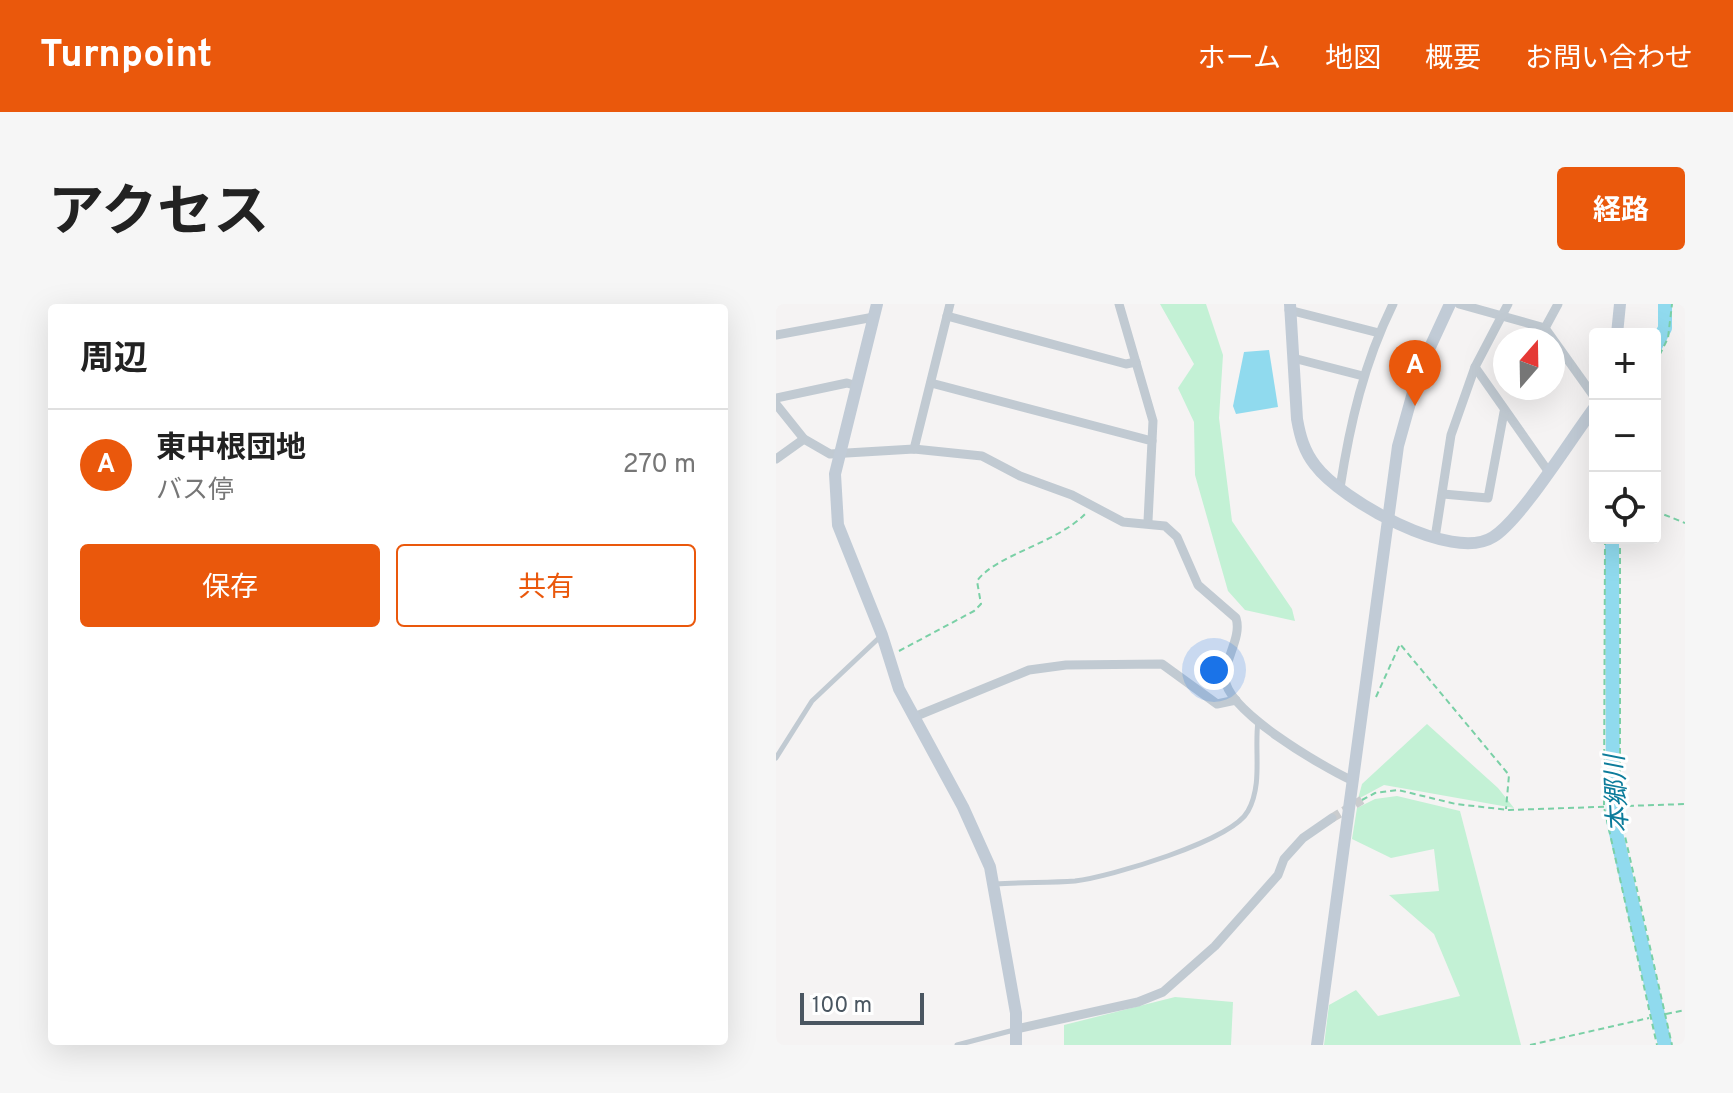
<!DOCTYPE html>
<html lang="ja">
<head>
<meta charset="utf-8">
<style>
  body { margin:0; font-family:Overpass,"Noto Sans JP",sans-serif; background:#f6f6f6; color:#222 }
  .controls { position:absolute; right:24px; top:24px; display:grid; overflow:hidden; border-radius:8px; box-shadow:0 8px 32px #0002 }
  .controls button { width:72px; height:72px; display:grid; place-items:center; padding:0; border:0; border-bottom:2px solid #e0e0e0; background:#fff; color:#222; font:40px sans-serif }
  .compass { position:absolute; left:717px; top:24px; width:72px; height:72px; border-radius:50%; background:#fff; box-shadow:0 8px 32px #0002; rotate:20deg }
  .scale { position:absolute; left:24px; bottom:20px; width:124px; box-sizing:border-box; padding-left:8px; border:4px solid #4a5661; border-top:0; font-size:22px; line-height:28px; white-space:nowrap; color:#4a5661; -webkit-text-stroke:6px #fff; paint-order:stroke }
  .you { position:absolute; left:438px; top:366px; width:28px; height:28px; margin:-20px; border:6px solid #fff; border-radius:50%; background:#1a73e8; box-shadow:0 0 0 12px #1a73e833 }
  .badge { display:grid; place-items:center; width:52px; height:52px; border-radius:50%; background:#ea580c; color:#fff; font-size:26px; font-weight:700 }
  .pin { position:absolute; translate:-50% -66px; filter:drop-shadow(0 2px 4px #0008) }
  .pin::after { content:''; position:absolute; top:42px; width:28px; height:24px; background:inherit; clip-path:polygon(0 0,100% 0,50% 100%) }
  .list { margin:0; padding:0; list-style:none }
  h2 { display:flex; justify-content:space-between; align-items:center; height:104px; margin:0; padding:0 32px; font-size:34px }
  h2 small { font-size:26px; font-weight:400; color:#767676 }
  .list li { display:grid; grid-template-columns:52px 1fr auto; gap:24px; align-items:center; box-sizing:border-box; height:112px; padding:0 32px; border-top:2px solid #e0e0e0 }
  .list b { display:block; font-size:30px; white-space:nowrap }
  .list p { margin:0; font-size:26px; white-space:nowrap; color:#767676 }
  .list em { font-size:26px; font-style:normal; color:#767676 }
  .actions { display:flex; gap:16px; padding:24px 32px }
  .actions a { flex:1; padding:18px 0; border:2px solid #ea580c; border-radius:8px; text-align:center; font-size:28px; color:#ea580c }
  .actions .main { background:#ea580c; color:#fff }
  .icon { flex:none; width:44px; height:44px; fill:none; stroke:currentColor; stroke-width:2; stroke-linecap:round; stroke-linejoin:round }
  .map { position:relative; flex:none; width:909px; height:741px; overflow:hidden; border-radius:8px }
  header { display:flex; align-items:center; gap:48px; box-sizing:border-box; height:112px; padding:0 40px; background:#ea580c; color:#fff }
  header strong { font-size:38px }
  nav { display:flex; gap:44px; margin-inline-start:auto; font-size:28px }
  .intro { display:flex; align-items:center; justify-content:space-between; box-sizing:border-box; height:192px; padding:0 48px }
  h1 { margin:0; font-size:56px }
  .button { padding:20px 36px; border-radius:8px; background:#ea580c; color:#fff; font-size:28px; font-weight:700 }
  main { display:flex; gap:48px; padding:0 48px }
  aside { flex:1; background:#fff; border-radius:8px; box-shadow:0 8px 32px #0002 }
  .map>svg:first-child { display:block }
</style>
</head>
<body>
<header>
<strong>Turnpoint</strong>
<nav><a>ホーム</a><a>地図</a><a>概要</a><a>お問い合わせ</a></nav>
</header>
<div class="intro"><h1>アクセス</h1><a class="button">経路</a></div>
<main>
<aside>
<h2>周辺<small></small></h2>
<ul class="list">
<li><span class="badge">A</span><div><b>東中根団地</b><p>バス停</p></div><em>270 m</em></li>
</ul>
<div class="actions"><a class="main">保存</a><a>共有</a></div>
</aside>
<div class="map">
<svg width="909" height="741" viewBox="0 0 909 741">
  <rect width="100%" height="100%" fill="#f5f3f3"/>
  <!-- green -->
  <g fill="#c3f1d5">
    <path d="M 384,0 L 430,0 L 447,51 L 443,114 L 456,217 L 516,305 L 519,317 L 469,306 L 452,287 L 419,171 L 418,118 L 402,84 L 418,60 Z"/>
    <path d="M 651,420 L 722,484 L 738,504 L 608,481 L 582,495 L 586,480 Z"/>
    <path d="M 621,492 L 684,507 L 745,741 L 548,741 L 553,701 L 580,686 L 602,712 L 684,692 L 658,630 L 613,591 L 663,587 L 658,545 L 615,554 L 576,535 L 581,504 L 599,495 Z"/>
    <path d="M 399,693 L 457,698 L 455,741 L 288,741 L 288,721 Z"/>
  </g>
  <!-- water -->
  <path fill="#90daee" d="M 493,46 L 502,103 L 460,110 L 457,102 L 468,48 Z"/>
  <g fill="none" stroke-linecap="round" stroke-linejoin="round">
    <!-- river -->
    <g stroke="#90daee" stroke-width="14">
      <path d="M 879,43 L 889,24 L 889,0"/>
      <path d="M 836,234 L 837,516 L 889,741"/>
    </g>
    <!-- street-tunnel -->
    <path stroke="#caccce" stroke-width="9" stroke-dasharray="9 4.5" stroke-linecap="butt" d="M 556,514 L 586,496"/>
    <!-- path -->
    <g stroke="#7ad0a6" stroke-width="2" stroke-dasharray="6 4" stroke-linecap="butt">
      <path d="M 879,60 L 892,34 L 896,0"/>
      <path d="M 879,207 L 909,219"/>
      <path d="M 844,234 L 844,510 L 896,741"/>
      <path d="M 829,235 L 828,503 L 881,741"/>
      <path d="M 123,347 L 198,307 L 205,300 L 201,277 C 219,251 282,239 310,209"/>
      <path d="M 600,393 L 624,340 L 733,471 L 730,505"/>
      <path d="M 586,496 L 599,489 L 622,486 L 680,500 L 733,506 L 909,500"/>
      <path d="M 890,710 L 909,706"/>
      <path d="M 754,741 L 873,714"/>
    </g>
    <!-- lane -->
    <g stroke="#c1cad2" stroke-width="5">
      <path d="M 0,454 L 36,397 L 105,332"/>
      <path d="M 219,580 C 246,578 272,579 299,577 C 333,573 456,537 472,507 C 487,480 478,446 482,417"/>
      <path d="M 181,741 L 238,726"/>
    </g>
    <!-- street -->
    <g stroke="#c1cad2" stroke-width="9">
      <path d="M 343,0 L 377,117 L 376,137"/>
      <path d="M 683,0 L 769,24 L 819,94"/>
      <path d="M 513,6 L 603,29"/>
      <path d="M 171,12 L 350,60 L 360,58"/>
      <path d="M 769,24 L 782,0"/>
      <path d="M 0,31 L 98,13"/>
      <path d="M 517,54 L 587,72"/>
      <path d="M 699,63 L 772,167"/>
      <path d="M 155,79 L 376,137 L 372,217"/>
      <path d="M 0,94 L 71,79 L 81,82"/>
      <path d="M 0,100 L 28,135 L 54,150 L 138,145 L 206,152 L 244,172 L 296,191 L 347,218 L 389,222 L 401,233 L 422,281 L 460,314 C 466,333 449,354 449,374 C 450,407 547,463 575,476"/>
      <path d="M 138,145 L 174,0"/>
      <path d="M 0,155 L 28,135"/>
      <path d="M 564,184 C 574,119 588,59 617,0"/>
      <path d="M 667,190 L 712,194 L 728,108"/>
      <path d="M 659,234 L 675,131 L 699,63 L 732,0"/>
      <path d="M 138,413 L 253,366 L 290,361 L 386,360 L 441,400 L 460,396"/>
      <path d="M 240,725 L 362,698 L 387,688 L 439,642 L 502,571 L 508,555 L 527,534 L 556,514"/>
    </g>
    <!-- secondary -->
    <g stroke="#c1cbd6" stroke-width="12">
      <path d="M 101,0 L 59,170 L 62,221 L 106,331 L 123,385 L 187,503 L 214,563 L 240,709 L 240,741"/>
      <path d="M 514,0 L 521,115 C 524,132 528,147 539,161 C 565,196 676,259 717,233 C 745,216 796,133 819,103"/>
      <path d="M 841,30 L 844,0"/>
      <path d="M 541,741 L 622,142 L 643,67 L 674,0"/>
    </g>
  </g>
  <g text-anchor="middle" stroke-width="6" stroke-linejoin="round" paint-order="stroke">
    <!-- water labels -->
    <g font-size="26" font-style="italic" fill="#0c7c9b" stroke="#fff">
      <text transform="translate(840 490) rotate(-93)" y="9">本郷川</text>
    </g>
  </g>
</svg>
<div class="controls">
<button>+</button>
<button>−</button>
<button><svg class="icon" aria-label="locate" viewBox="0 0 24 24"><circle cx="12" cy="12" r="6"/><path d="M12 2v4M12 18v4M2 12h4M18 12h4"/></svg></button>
</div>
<svg class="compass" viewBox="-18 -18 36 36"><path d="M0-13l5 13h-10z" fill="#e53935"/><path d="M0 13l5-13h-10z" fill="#767676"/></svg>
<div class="scale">100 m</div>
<div class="you"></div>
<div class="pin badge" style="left:639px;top:102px">A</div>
</div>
</main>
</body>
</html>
